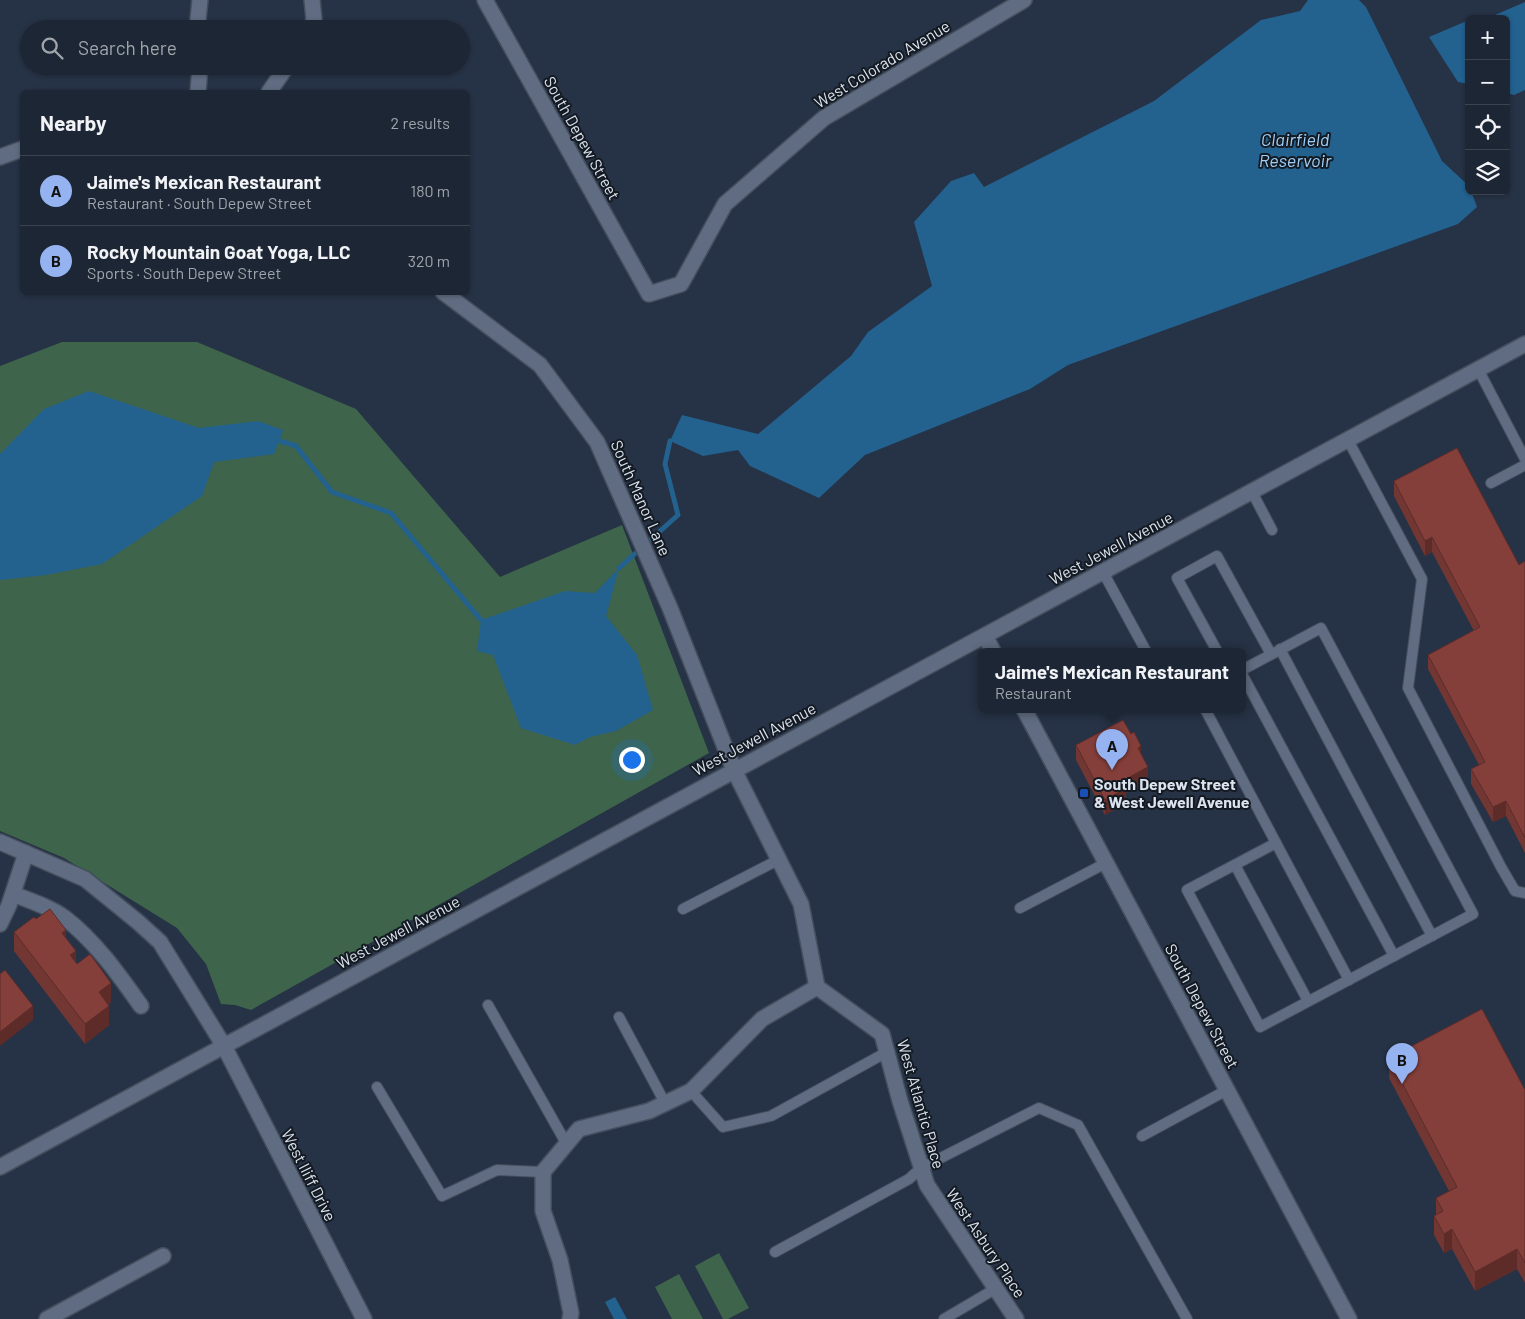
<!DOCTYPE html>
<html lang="en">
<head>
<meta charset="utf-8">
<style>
  body { margin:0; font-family:Barlow,sans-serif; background:#252e3c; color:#f1f3f6 }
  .controls { position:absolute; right:15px; top:15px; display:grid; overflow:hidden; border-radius:8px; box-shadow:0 1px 4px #0004 }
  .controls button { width:45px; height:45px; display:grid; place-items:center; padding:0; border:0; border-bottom:1px solid #3a434f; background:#1c2634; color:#f1f3f6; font:25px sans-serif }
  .you { position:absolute; left:631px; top:759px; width:18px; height:18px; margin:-12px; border:4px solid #fff; border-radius:50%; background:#1a73e8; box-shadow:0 0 0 8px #1a73e833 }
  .badge { display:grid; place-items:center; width:32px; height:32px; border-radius:50%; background:#95b2f1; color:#111; font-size:16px; font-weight:700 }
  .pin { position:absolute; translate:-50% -41px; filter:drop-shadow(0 1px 2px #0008) }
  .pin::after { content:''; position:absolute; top:26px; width:18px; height:15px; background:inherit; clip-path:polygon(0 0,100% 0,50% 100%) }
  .popup { position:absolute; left:978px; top:648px; width:268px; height:65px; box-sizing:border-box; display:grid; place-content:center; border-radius:8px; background:#1c2634; filter:drop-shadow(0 1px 4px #0005); font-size:16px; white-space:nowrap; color:#a0a5ac }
  .popup b { font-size:19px; color:#f1f3f6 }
  .popup::after { content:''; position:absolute; left:50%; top:100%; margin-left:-10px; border:10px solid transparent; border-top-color:#1c2634 }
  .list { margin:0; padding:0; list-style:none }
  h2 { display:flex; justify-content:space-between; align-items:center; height:65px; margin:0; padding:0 20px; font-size:21px }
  h2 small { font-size:16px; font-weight:400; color:#a0a5ac }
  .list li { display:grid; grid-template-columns:32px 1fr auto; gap:15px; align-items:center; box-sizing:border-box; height:70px; padding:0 20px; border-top:1px solid #3a434f }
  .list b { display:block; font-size:19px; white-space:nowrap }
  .list p { margin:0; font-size:16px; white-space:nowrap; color:#a0a5ac }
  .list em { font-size:16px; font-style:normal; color:#a0a5ac }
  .icon { flex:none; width:28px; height:28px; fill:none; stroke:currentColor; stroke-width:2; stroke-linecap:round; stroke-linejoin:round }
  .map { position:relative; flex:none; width:1525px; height:1319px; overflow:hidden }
  .search { position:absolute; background:#1c2634; box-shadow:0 1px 4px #0004; left:20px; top:20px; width:450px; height:55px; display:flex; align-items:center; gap:12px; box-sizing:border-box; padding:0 18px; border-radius:28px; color:#a0a5ac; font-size:19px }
  .panel { position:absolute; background:#1c2634; box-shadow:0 1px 4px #0004; left:20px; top:90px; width:450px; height:205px; border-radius:8px }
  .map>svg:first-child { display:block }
</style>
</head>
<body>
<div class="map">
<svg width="1525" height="1319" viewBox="0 0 1525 1319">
  <rect width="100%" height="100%" fill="#263245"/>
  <!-- green -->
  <g fill="#3e644b">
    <path d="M 62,342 L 197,342 L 356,409 L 500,577 L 622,525 L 709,753 L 251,1010 L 235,1005 L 221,1004 L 206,964 L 177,928 L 64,858 L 0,831 L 0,366 Z"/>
    <path d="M 719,1253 L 749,1308 L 728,1319 L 723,1319 L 695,1266 Z"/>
    <path d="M 679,1274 L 703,1319 L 672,1319 L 655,1287 Z"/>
  </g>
  <!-- water -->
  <g fill="#23618f">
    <path d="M 1308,0 L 1359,0 L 1366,7 L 1442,161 L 1469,186 L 1469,191 L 1471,191 L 1477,207 L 1458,224 L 1068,365 L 1030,389 L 865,455 L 819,498 L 750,466 L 738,450 L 703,456 L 670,441 L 682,415 L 758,434 L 851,356 L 868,332 L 932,286 L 914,222 L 951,181 L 974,173 L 984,187 L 1154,101 L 1261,20 L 1300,11 Z"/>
    <path d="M 1525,2 L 1525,90 L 1514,95 L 1506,93 L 1506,19 L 1472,19 L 1477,16 L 1488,18 Z"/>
    <path d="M 1469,20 L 1469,84 L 1458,82 L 1429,37 Z"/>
    <path d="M 89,391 L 199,428 L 258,421 L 283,430 L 274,454 L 214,462 L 202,496 L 102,564 L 46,575 L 0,580 L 0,454 L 44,409 Z"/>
    <path d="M 619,568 L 606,616 L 637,655 L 653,710 L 616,731 L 590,737 L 575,745 L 521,728 L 493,655 L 477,651 L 481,620 L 565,591 L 595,593 Z"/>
    <path d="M 615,1297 L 627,1319 L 614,1319 L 605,1302 Z"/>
  </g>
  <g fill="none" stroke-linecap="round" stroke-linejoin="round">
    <!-- stream -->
    <g stroke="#23618f" stroke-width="5">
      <path d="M 277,440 L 296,446 L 332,492 L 391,513 L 481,620"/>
      <path d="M 619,568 L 678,515 L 665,464 L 670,441"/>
    </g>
    <!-- service casing -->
    <g stroke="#444e5d" stroke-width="12">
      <g id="service">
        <path d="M 1478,369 L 1525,459"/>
        <path d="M 1348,440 L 1422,579 L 1408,688 L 1501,867 L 1515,891 L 1525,893"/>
        <path d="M 1491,483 L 1525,465"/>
        <path d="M 1252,492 L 1272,530"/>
        <path d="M 1103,572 L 1146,651"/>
        <path d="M 1280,649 L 1432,936"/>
        <path d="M 1217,651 L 1177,578 L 1217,556 L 1271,654"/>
        <path d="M 1242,674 L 1394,956"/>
        <path d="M 1205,709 L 1276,843 L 1187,890 L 1260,1027 L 1473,914 L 1321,628 L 1242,670"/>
        <path d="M 1276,843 L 1349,980"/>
        <path d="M 1235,865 L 1308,1001"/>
        <path d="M 1020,908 L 1106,863"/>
        <path d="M 683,909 L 778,860"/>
        <path d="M 488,1005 L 566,1143"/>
        <path d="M 619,1017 L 665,1103"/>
        <path d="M 377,1087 L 442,1196 L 497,1170 L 543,1172"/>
        <path d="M 691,1091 L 723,1127 L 771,1116 L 887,1052"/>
        <path d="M 1142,1136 L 1227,1090"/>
        <path d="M 775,1252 L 909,1179 L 921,1168 L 1039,1108 L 1078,1125 L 1187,1319"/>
        <path d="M 944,1319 L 995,1289"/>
      </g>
    </g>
    <!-- minor casing -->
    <g stroke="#444e5d" stroke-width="18">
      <g id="minor">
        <path d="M 485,0 L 649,294 L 681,284 L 725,204 L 824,118 L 1024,0"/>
        <path d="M 200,29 L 198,19 L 200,0"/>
        <path d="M 311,29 L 314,19 L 312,0"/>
        <path d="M 198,92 L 200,66"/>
        <path d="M 269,92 L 287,66"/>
        <path d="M 0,157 L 22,149"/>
        <path d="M 443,292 L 540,365 L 597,442 L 670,608 L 734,770 L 801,904 L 817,987"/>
        <path d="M 985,636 L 993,651"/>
        <path d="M 1024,709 L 1349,1319"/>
        <path d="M 0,842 L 85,879 L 138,922 L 160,942 L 224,1046 L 364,1319"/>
        <path d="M 13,894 C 31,901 50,907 65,918 C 96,942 119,975 141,1006"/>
        <path d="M 0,924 L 9,905 L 26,853"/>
        <path d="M 47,1319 L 163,1256"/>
        <path d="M 570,1319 L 571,1313 L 560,1260 L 543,1211 L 543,1172 L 579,1129 L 649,1111 L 691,1091 L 762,1019 L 817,987 L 882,1034 L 900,1101 L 927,1185 L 1016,1319"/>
      </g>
    </g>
    <!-- secondary casing -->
    <g stroke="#444e5d" stroke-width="18">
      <path id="secondary" d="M 0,1167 L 1525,344"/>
    </g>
    <!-- service -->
    <use href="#service" stroke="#5f6c81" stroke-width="10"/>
    <!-- minor -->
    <use href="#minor" stroke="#5f6c81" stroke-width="15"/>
    <!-- secondary -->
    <use href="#secondary" stroke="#5f6c81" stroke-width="15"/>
  </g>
  <!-- wall -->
  <g fill="#723633">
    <path d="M 1394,481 L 1519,565 L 1525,561 L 1525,853 L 1506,816 L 1493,822 L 1471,784 L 1471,769 L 1479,765 L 1428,669 L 1428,655 L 1474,631 L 1432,552 L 1425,556 L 1394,496 Z"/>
    <path d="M 1076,745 L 1141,755 L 1148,782 L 1126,793 L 1126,803 L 1105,815 L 1076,760 Z"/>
    <path d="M 14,932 L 66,939 L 76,963 L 111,1002 L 108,1005 L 109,1025 L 85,1044 L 14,951 Z"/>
    <path d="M 1389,1058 L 1525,1090 L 1525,1283 L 1517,1269 L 1475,1291 L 1452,1249 L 1444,1253 L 1434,1235 L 1434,1216 L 1436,1215 L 1436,1198 L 1449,1191 L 1389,1078 Z"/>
  </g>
  <!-- shaded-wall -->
  <g fill="#5d2c29">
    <path d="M 1432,537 L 1432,552 L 1425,556 L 1425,541 Z"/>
    <path d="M 1141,746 L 1141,761 L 1138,748 Z"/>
    <path d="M 1148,767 L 1148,782 L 1126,793 L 1126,803 L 1105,815 L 1105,800 L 1122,781 Z"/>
    <path d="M 1506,801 L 1506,816 L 1493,822 L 1493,807 Z"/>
    <path d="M 66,930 L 66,949 L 62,933 Z"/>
    <path d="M 76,951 L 76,970 L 70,955 Z"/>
    <path d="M 111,983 L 111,1002 L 99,1012 L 99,992 Z"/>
    <path d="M 33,1006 L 33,1020 L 0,1046 L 0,1032 Z"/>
    <path d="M 109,1006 L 109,1025 L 85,1044 L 85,1024 Z"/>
    <path d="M 1452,1229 L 1452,1249 L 1444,1253 L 1444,1234 Z"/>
    <path d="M 1517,1249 L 1517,1269 L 1475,1291 L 1475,1272 Z"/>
  </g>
  <!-- building -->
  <g fill="#853f3b" stroke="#5d2c29">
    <path d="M 1457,448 L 1519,565 L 1525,561 L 1525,838 L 1506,801 L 1493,807 L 1471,769 L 1485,762 L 1428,655 L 1480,627 L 1432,537 L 1425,541 L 1394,481 Z"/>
    <path d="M 1123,720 L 1131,734 L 1134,732 L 1141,746 L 1138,748 L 1148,767 L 1122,781 L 1126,788 L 1105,800 L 1076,745 Z"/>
    <path d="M 50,909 L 66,930 L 62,933 L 76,951 L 70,955 L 77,964 L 90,954 L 111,983 L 99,992 L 109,1006 L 85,1024 L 14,932 L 34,917 L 36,919 Z"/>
    <path d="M 5,970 L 33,1006 L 0,1032 L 0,974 Z"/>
    <path d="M 1482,1009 L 1525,1090 L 1525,1263 L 1517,1249 L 1475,1272 L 1452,1229 L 1444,1234 L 1434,1216 L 1443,1211 L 1436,1198 L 1457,1187 L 1389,1058 Z"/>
  </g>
  <!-- markers -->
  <rect fill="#1a4fb4" stroke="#141a22" stroke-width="2" x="1079" y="788" width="10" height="10" rx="2.5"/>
  <g text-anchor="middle" stroke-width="4" stroke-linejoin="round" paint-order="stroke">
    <!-- street labels -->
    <g font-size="16" fill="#dce4f0" stroke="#141a22">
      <text transform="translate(882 64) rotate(-31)" y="6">West Colorado Avenue</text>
      <text transform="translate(582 138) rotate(61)" y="6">South Depew Street</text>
      <text transform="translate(641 498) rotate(66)" y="6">South Manor Lane</text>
      <text transform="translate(1111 548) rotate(-28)" y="6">West Jewell Avenue</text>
      <text transform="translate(754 739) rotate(-28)" y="6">West Jewell Avenue</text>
      <text transform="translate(398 932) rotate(-28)" y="6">West Jewell Avenue</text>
      <text transform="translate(1202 1006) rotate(62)" y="6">South Depew Street</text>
      <text transform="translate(921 1104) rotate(74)" y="6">West Atlantic Place</text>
      <text transform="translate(309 1175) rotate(63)" y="6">West Iliff Drive</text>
      <text transform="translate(986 1243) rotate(56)" y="6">West Asbury Place</text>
    </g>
    <!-- poi labels -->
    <g font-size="16" font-weight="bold" fill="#dce4f0" stroke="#141a22" text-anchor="start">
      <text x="1094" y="790">South Depew Street<tspan x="1094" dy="18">&amp; West Jewell Avenue</tspan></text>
    </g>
    <!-- water labels -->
    <g font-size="18" font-style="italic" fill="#a0d0f9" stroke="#141a22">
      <text x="1295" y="146">Clairfield<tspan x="1295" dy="21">Reservoir</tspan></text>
    </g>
  </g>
</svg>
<div class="controls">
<button>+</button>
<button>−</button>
<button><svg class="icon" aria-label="locate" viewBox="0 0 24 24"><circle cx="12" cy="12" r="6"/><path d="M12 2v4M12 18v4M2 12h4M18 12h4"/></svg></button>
<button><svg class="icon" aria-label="layers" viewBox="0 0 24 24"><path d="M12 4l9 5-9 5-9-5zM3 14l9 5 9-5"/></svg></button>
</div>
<div class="you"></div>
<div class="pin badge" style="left:1112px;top:770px">A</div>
<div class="popup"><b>Jaime's Mexican Restaurant</b>Restaurant</div>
<div class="pin badge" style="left:1402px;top:1084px">B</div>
<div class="search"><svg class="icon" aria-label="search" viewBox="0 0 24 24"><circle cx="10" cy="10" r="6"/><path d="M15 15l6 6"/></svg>Search here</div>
<section class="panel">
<h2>Nearby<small>2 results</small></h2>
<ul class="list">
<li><span class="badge">A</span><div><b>Jaime's Mexican Restaurant</b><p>Restaurant · South Depew Street</p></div><em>180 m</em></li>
<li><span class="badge">B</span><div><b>Rocky Mountain Goat Yoga, LLC</b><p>Sports · South Depew Street</p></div><em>320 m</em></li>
</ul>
</section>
</div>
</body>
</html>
